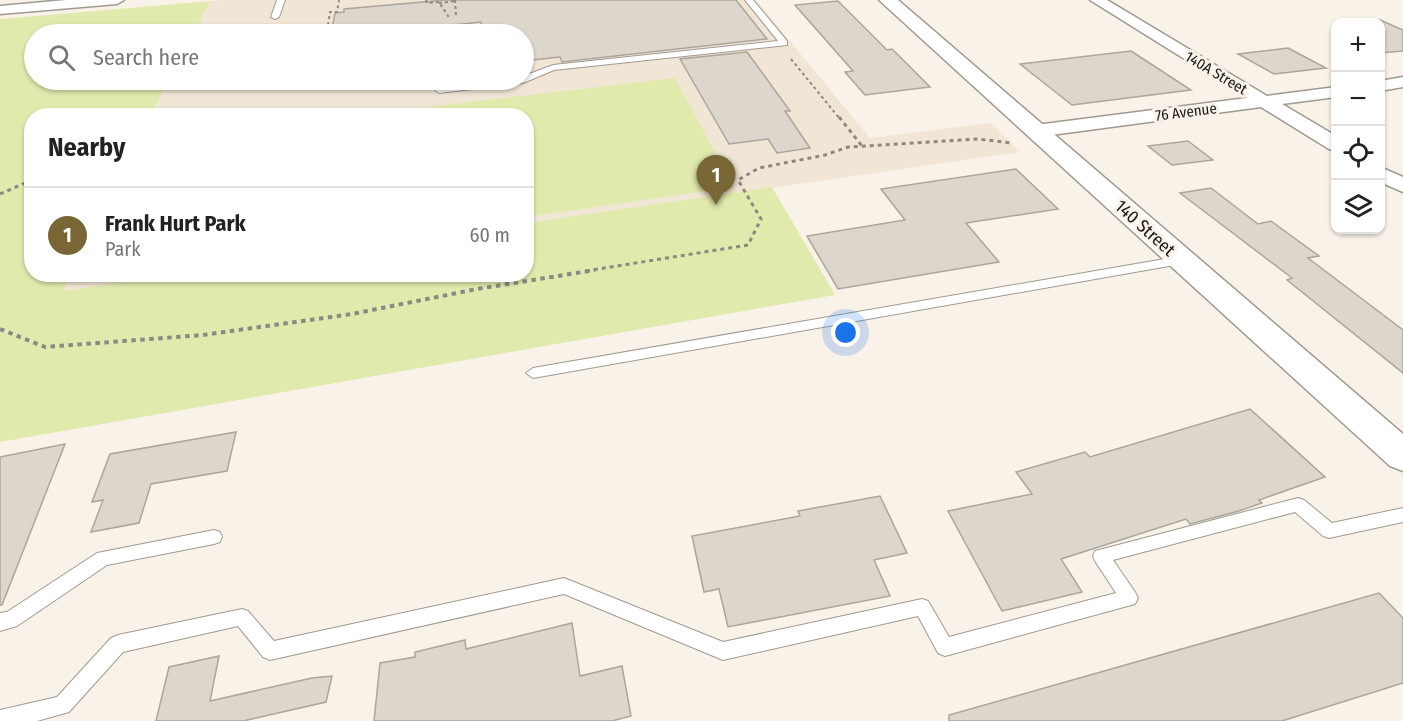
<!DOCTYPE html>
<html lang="en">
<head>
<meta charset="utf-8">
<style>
  body { margin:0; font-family:"Fira Sans Condensed",sans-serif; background:#f2f2f2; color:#222 }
  .controls { position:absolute; right:18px; top:18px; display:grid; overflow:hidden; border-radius:12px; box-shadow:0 2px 4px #0004 }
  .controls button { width:54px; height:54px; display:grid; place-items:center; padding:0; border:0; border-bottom:2px solid #e0e0e0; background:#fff; color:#222; font:30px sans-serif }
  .you { position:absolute; left:846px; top:333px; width:21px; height:21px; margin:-15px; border:4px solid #fff; border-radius:50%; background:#1a73e8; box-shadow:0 0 0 9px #1a73e833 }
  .badge { display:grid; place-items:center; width:39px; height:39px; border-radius:50%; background:#786634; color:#fff; font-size:20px; font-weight:700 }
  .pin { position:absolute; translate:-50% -50px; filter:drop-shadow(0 2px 3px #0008) }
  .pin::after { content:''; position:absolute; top:32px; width:21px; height:18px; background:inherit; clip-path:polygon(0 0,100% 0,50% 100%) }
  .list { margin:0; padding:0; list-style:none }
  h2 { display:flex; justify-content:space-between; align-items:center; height:78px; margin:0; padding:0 24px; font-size:26px }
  h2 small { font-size:20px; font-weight:400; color:#767676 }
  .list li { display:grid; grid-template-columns:39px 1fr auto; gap:18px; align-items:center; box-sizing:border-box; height:96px; padding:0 24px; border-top:2px solid #e0e0e0 }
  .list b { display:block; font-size:22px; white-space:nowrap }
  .list p { margin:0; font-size:20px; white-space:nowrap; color:#767676 }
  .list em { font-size:20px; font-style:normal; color:#767676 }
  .icon { flex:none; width:33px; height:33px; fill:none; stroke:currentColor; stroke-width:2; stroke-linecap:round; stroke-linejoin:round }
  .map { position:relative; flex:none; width:1403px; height:721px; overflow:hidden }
  .search { position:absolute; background:#fff; box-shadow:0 2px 4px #0004; left:24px; top:24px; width:510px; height:66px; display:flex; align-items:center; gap:15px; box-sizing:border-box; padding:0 21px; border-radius:33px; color:#767676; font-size:22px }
  .panel { position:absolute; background:#fff; box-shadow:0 2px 4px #0004; left:24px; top:108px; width:510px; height:174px; border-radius:24px }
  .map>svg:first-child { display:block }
</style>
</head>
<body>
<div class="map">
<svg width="1403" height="721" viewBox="0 0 1403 721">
  <rect width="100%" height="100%" fill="#f9f2e9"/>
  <!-- built -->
  <g fill="#f1e6d6">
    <path d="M 226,0 L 756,0 L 870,138 L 991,123 L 1020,152 L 527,223 L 526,116 L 151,116 L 169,80 L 524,80 L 524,34 L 193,34 L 211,1 Z"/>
    <path d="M 71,275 L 174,275 L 62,291 Z"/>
  </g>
  <!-- green -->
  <g fill="#e1eaad">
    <path d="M 211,1 L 193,34 L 34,34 L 34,80 L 169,80 L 151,115 L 32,116 L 32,274 L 71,275 L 63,291 L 174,274 L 526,274 L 527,223 L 772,187 L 835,295 L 0,442 L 0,19 Z"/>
    <path d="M 675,78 L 734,187 L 527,217 L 526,116 L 359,115 Z"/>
  </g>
  <!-- building -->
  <g fill="#dcd6cd" stroke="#aba59c" stroke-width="1.5">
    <path d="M 445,0 L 736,0 L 767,39 L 562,62 L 560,57 L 524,61 L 524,34 L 483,34 L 481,22 L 434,27 L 435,34 L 331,34 L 335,13 L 344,12 L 344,9 Z"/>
    <path d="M 838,1 L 887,50 L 892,49 L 930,87 L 865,95 L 845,72 L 853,71 L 795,5 Z"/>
    <path d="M 1380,20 L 1403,30 L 1403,51 L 1380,53 Z"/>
    <path d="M 1288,48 L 1326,68 L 1274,74 L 1238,54 Z"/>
    <path d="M 1131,51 L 1191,90 L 1072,105 L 1020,64 Z"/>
    <path d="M 747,52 L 790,111 L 785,111 L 810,148 L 777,153 L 768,139 L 729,144 L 680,59 Z"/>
    <path d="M 1188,141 L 1213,160 L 1172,165 L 1148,146 Z"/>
    <path d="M 1016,169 L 1058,209 L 966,223 L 999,262 L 838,289 L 807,236 L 905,220 L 881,189 Z"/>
    <path d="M 1211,188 L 1258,224 L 1271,221 L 1319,256 L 1308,258 L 1403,330 L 1403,373 L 1287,280 L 1292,278 L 1180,193 Z"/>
    <path d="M 1250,409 L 1325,477 L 1259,500 L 1262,503 L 1239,511 L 1190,524 L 1186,519 L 1061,559 L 1082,592 L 1002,611 L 948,511 L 1032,494 L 1016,472 L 1085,452 L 1090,457 Z"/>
    <path d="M 236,432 L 227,471 L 151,484 L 139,523 L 91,532 L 103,500 L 92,502 L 110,454 Z"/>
    <path d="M 65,444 L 2,605 L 0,605 L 0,457 Z"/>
    <path d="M 880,496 L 907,553 L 874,560 L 890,596 L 728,627 L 719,589 L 704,592 L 692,536 L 800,516 L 798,511 Z"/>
    <path d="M 1379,593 L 1403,618 L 1403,683 L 1282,721 L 949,721 L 949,715 Z"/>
    <path d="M 572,623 L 580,676 L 622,666 L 631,716 L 612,721 L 374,721 L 380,663 L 415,657 L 415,652 L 465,640 L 466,649 Z"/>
    <path d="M 219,656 L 210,701 L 312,678 L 332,676 L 326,702 L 243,721 L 156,721 L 169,667 Z"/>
  </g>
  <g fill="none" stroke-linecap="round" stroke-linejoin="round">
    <!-- service casing -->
    <g stroke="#9f9a91" stroke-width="2">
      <g id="service">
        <path d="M 277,0 L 285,0 L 279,17 L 275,19 L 271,17 Z"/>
        <path d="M 745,0 L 753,0 L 787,41 L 787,45 L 554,70 L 523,83 L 439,93 L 435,90 L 439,87 L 524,80 L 524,76 L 553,65 L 778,41 Z"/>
        <path d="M 1182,256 L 1186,257 L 1188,260 L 1186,263 L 533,378 L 526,373 L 533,368 Z"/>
        <path d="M 1298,498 L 1304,500 L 1332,523 L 1403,508 L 1403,522 L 1329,538 L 1323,536 L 1295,512 L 1113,560 L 1135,592 L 1138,598 L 1135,604 L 945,656 L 938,653 L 918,616 L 723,660 L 564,594 L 270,660 L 263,657 L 238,626 L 123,652 L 69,712 L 37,721 L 0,721 L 0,710 L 57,697 L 111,638 L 118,635 L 242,609 L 248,611 L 274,641 L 564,578 L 723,642 L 922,599 L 928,601 L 949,637 L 1116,593 L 1095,561 L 1093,556 L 1095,551 Z"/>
        <path d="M 214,530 L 220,532 L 222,537 L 220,542 L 214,544 L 107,565 L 17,626 L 0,631 L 0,613 L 7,612 L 97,553 Z"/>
      </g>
    </g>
    <!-- minor casing -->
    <g stroke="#9f9a91" stroke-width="3">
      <g id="minor">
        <path d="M 66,0 L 124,0 L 117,4 L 0,14 L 0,6 Z"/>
        <path d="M 1090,0 L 1107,0 L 1267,96 L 1336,87 L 1336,97 L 1282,104 L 1336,136 L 1336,151 L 1329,149 L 1261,107 L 1036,137 L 1029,135 L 1027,131 L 1029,127 L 1036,125 L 1247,98 Z"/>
        <path d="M 1403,77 L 1403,87 L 1380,91 L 1380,81 Z"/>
        <path d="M 1380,167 L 1403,177 L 1403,192 L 1380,182 Z"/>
      </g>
    </g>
    <!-- secondary casing -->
    <g stroke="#9f9a91" stroke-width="3">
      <path id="secondary" d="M 879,0 L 898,0 L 1403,434 L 1403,471 L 1390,466 Z"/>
    </g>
    <!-- path-far2 -->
    <g stroke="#8d8882" stroke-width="2" stroke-dasharray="3 3" stroke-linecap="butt">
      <path d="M 426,0 L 427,3 L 439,2 L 450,19"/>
      <path d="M 455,0 L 456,16"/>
      <path d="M 439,3 L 455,1"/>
      <path d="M 327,31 L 330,12 L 337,12 L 339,0"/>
      <path d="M 791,59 L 840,119"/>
    </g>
    <!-- path-far1 -->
    <g stroke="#8d8882" stroke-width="3" stroke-dasharray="4 4" stroke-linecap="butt">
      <path d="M 839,117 L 862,146"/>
      <path d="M 0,194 L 32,180"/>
      <path d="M 586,271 L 748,245 L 761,219 L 738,180 L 759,168 L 825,155 L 848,147 L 978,139 L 1012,143"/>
    </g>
    <!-- path -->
    <path stroke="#8d8882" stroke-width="4" stroke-dasharray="4.5 4.5" stroke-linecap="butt" d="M 0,329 L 45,347 L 203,335 L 352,314 L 477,289 L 595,270"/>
    <!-- service -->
    <use href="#service" fill="#fff" fill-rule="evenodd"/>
    <!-- minor -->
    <use href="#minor" fill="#fff" fill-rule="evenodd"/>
    <!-- secondary -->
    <use href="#secondary" fill="#fff" fill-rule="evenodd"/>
  </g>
  <g text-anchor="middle" stroke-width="6" stroke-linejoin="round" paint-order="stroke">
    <!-- far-street labels -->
    <g font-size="15" fill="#1a1815" stroke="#f9f2e9">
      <text transform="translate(1216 73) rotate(31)" y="5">140A Street</text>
      <text transform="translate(1186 112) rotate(-7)" y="5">76 Avenue</text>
    </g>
    <!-- street labels -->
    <g font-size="18" fill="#1a1815" stroke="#f9f2e9">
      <text transform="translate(1145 228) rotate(42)" y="6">140 Street</text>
    </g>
  </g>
</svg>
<div class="controls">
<button>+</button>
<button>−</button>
<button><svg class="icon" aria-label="locate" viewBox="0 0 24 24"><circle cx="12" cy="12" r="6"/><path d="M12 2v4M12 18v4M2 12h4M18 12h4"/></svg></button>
<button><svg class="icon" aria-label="layers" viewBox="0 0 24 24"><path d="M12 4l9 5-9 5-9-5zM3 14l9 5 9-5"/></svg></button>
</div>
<div class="you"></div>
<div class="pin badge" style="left:716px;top:205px">1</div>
<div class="search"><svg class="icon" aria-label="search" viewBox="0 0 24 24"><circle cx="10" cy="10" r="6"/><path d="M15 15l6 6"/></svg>Search here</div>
<section class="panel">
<h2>Nearby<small></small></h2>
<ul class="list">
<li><span class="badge">1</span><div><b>Frank Hurt Park</b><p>Park</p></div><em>60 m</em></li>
</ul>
</section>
</div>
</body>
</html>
